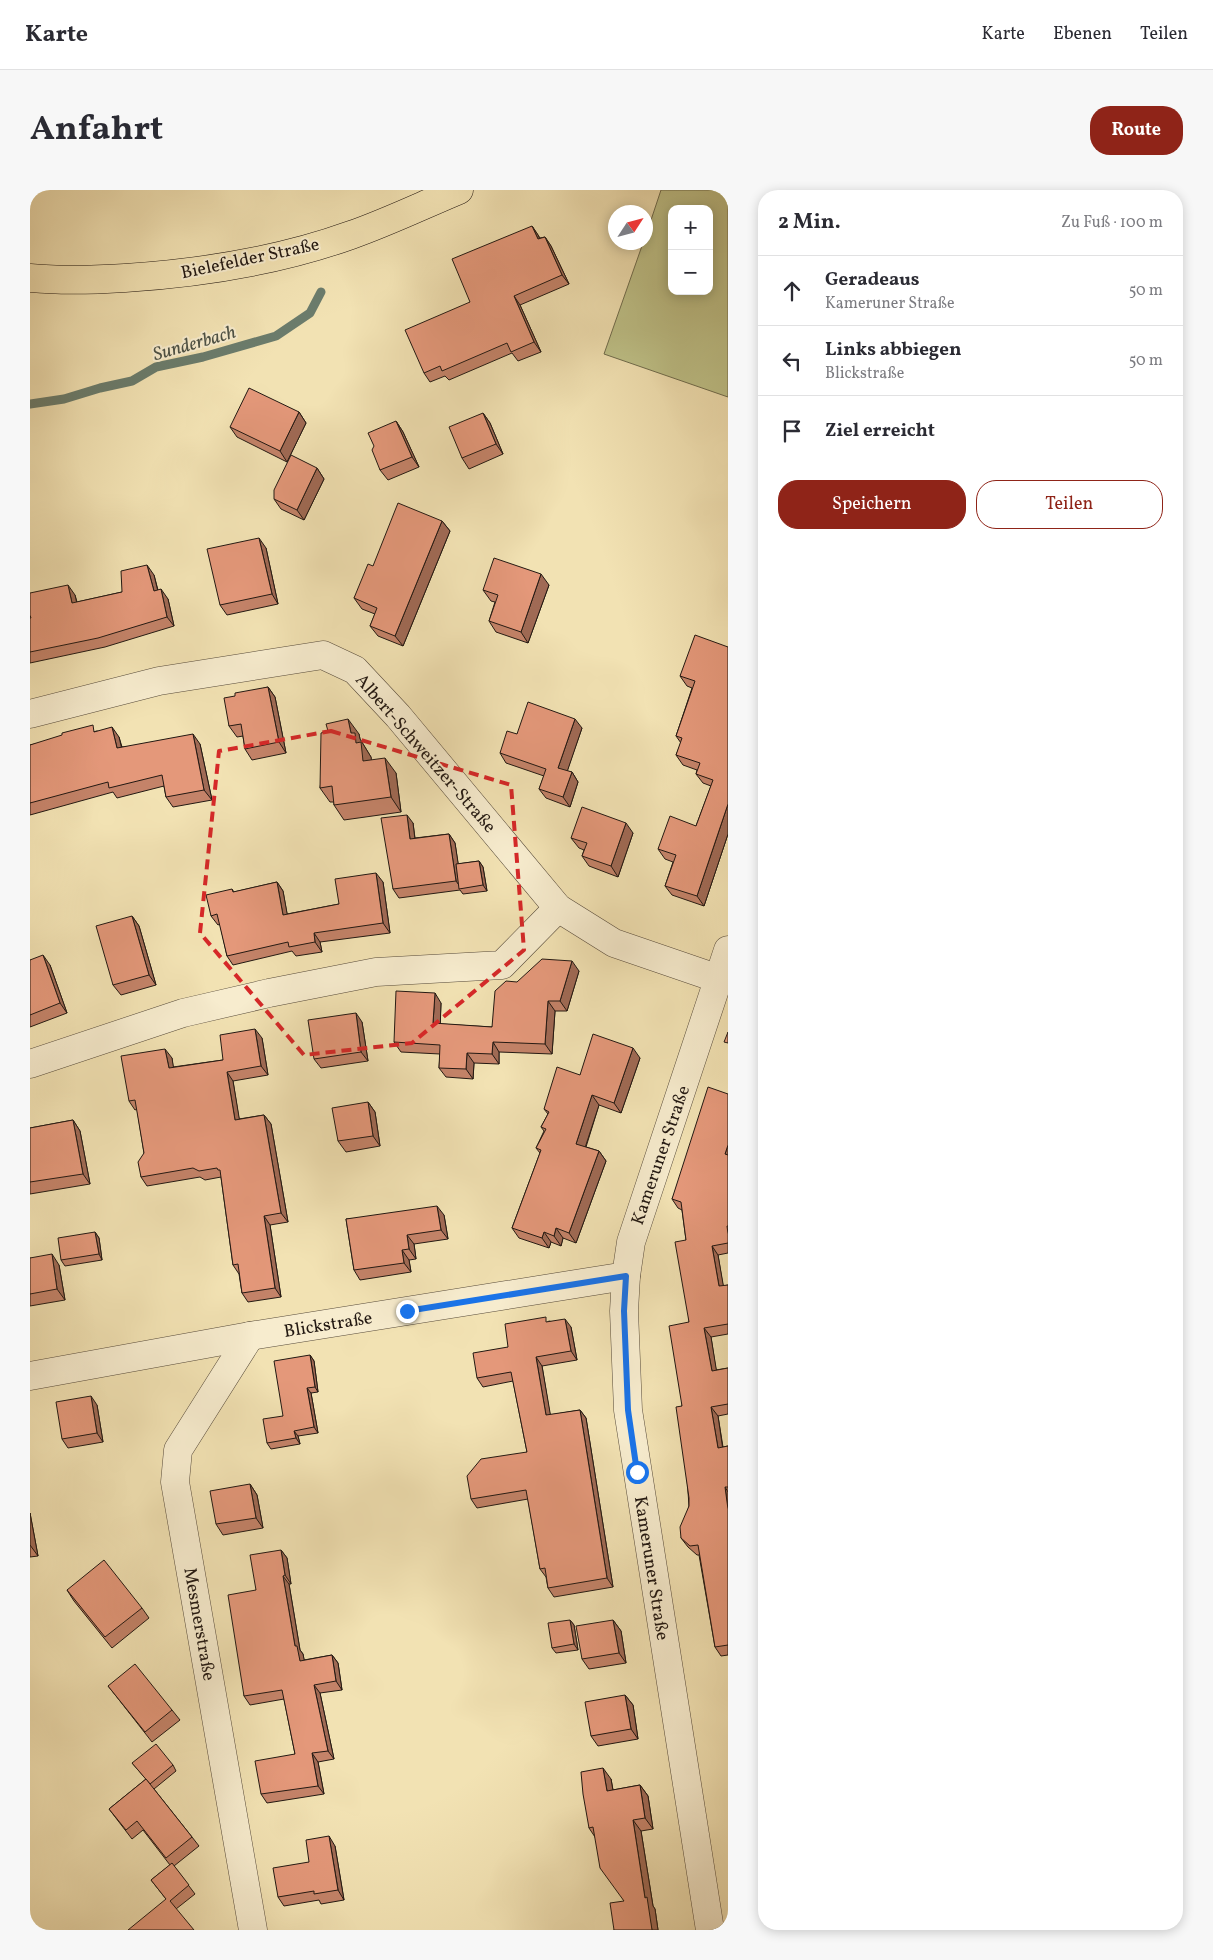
<!DOCTYPE html>
<html lang="de">
<head>
<meta charset="utf-8">
<style>
  body { margin:0; font-family:Vollkorn,serif; background:#f7f7f7; color:#2b2b33 }
  .controls { position:absolute; right:15px; top:15px; display:grid; overflow:hidden; border-radius:10px; box-shadow:0 2px 12px #0003 }
  .controls button { width:45px; height:45px; display:grid; place-items:center; padding:0; border:0; border-bottom:1px solid #e1e1e2; background:#fff; color:#2b2b33; font:25px sans-serif }
  .compass { position:absolute; left:578px; top:15px; width:45px; height:45px; border-radius:50%; background:#fff; box-shadow:0 2px 12px #0003; rotate:54deg }
  .stop { position:absolute; width:15px; height:15px; margin:-11px; border:4px solid #1a73e8; border-radius:50%; background:#fff }
  .stop.end { background:#1a73e8; border-color:#fff; box-shadow:0 1px 5px #0008 }
  .list { margin:0; padding:0; list-style:none }
  h2 { display:flex; justify-content:space-between; align-items:center; height:65px; margin:0; padding:0 20px; font-size:21px }
  h2 small { font-size:16px; font-weight:400; color:#7c7c81 }
  .list li { display:grid; grid-template-columns:32px 1fr auto; gap:15px; align-items:center; box-sizing:border-box; height:70px; padding:0 20px; border-top:1px solid #e1e1e2 }
  .list b { display:block; font-size:19px; white-space:nowrap }
  .list p { margin:0; font-size:16px; white-space:nowrap; color:#7c7c81 }
  .list em { font-size:16px; font-style:normal; color:#7c7c81 }
  .actions { display:flex; gap:10px; padding:15px 20px }
  .actions a { flex:1; padding:11px 0; border:1px solid #8f2418; border-radius:20px; text-align:center; font-size:18px; color:#8f2418 }
  .actions .main { background:#8f2418; color:#fff }
  .icon { flex:none; width:28px; height:28px; fill:none; stroke:currentColor; stroke-width:2; stroke-linecap:round; stroke-linejoin:round }
  .map { position:relative; flex:none; width:698px; height:1740px; overflow:hidden; border-radius:20px }
  header { display:flex; align-items:center; gap:30px; box-sizing:border-box; height:70px; padding:0 25px; background:#fff; border-bottom:1px solid #e1e1e2 }
  header strong { font-size:24px }
  nav { display:flex; gap:28px; margin-inline-start:auto; font-size:18px }
  .intro { display:flex; align-items:center; justify-content:space-between; box-sizing:border-box; height:120px; padding:0 30px }
  h1 { margin:0; font-size:35px }
  .button { padding:12px 22px; border-radius:20px; background:#8f2418; color:#fff; font-size:18px; font-weight:700 }
  main { display:flex; gap:30px; padding:0 30px }
  aside { flex:1; background:#fff; border-radius:20px; box-shadow:0 2px 12px #0003 }
  .map>svg:first-child { display:block }
</style>
</head>
<body>
<header>
<strong>Karte</strong>
<nav><a>Karte</a><a>Ebenen</a><a>Teilen</a></nav>
</header>
<div class="intro"><h1>Anfahrt</h1><a class="button">Route</a></div>
<main>
<div class="map">
<svg width="698" height="1740" viewBox="0 0 698 1740">
  <rect width="100%" height="100%" fill="#f2e2b3"/>
  <filter id="stains"><feTurbulence type="fractalNoise" baseFrequency=".004" numOctaves="4"/><feColorMatrix values="0 0 0 0 .2 0 0 0 0 .09 0 0 0 0 .02 0 0 0 .5 -.17"/></filter>
  <radialGradient id="worn" r=".72"><stop offset=".6" stop-color="#630" stop-opacity="0"/><stop offset="1" stop-color="#630" stop-opacity=".3"/></radialGradient>
  <!-- green -->
  <path fill="#bfc289" stroke="#706d4e" fill-rule="evenodd" d="M 631,0 L 698,0 L 698,207 L 574,164 L 613,53 L 616,52 L 616,45 ZM 642,19 L 679,19 L 679,101 L 642,101 Z"/>
  <g fill="none" stroke-linecap="round" stroke-linejoin="round">
    <!-- stream -->
    <path stroke="#6b7c6c" stroke-width="9" d="M 0,214 L 34,209 L 70,198 L 102,191 L 126,177 L 173,167 L 246,146 L 280,123 L 291,102"/>
    <!-- minor casing -->
    <g stroke="#564a3a" stroke-width="29">
      <g id="minor">
        <path d="M 0,524 L 129,491 L 293,465 L 325,480 L 368,526 L 528,718 L 584,753 L 689,789"/>
        <path d="M 0,874 L 153,823 L 239,803 L 346,782 L 472,775 L 528,718"/>
        <path d="M 220,1146 L 148,1260 L 145,1292 L 223,1740"/>
        <path d="M 0,1186 L 220,1146 L 596,1086"/>
        <path d="M 680,1740 L 598,1220 L 594,1121 L 596,1086 L 601,1052 L 698,760"/>
      </g>
    </g>
    <!-- major casing -->
    <g stroke="#221812" stroke-width="29">
      <path id="major" d="M 0,88 C 31,91 64,90 95,88 C 171,83 249,71 321,45 C 358,32 393,15 429,0"/>
    </g>
    <!-- minor -->
    <use href="#minor" stroke="#f7ecce" stroke-width="28"/>
    <!-- major -->
    <use href="#major" stroke="#f2e2b3" stroke-width="28"/>
  </g>
  <!-- wall -->
  <g fill="#c48369" stroke="#221812">
    <path d="M 502,36 L 510,48 L 515,47 L 521,56 L 539,94 L 490,115 L 511,162 L 488,171 L 482,163 L 419,190 L 415,186 L 400,192 L 394,183 L 440,112 Z"/>
    <path d="M 269,222 L 276,233 L 257,272 L 207,247 L 200,237 Z"/>
    <path d="M 453,223 L 460,233 L 473,264 L 439,279 L 432,268 Z"/>
    <path d="M 366,231 L 373,242 L 389,277 L 358,290 L 350,280 Z"/>
    <path d="M 287,278 L 294,289 L 274,330 L 251,319 L 244,309 Z"/>
    <path d="M 412,331 L 420,341 L 373,456 L 348,446 L 340,436 L 345,424 L 332,419 L 324,408 L 343,376 Z"/>
    <path d="M 236,358 L 248,414 L 197,425 L 190,415 Z"/>
    <path d="M 124,385 L 128,400 L 138,409 L 144,436 L 75,457 L 0,473 L 0,428 L 45,405 L 47,412 L 92,402 Z"/>
    <path d="M 519,395 L 498,453 L 466,442 L 459,431 L 465,412 L 461,411 L 453,400 Z"/>
    <path d="M 698,457 L 698,644 L 674,716 L 642,705 L 635,696 L 643,672 L 635,669 L 628,659 L 666,636 L 681,596 L 673,593 L 666,584 L 667,580 L 653,575 L 646,565 L 651,553 L 646,546 L 662,498 L 657,496 L 650,486 Z"/>
    <path d="M 238,497 L 245,507 L 256,563 L 222,570 L 215,559 L 213,546 L 207,547 L 199,536 L 205,506 Z"/>
    <path d="M 552,538 L 537,581 L 542,582 L 548,592 L 540,617 L 516,608 L 509,599 L 514,586 L 476,573 L 470,563 L 487,544 Z"/>
    <path d="M 67,541 L 89,547 L 92,557 L 170,554 L 182,610 L 143,617 L 136,607 L 134,596 L 87,608 L 83,602 L 0,625 L 0,555 Z"/>
    <path d="M 298,541 L 329,544 L 330,549 L 341,567 L 341,570 L 366,583 L 371,622 L 314,630 L 304,615 L 304,612 L 300,612 L 290,598 Z"/>
    <path d="M 383,633 L 385,648 L 419,644 L 425,653 L 428,674 L 449,671 L 453,677 L 457,701 L 433,704 L 430,700 L 369,708 L 363,699 Z"/>
    <path d="M 603,643 L 588,687 L 559,676 L 552,666 L 554,660 L 549,658 L 541,648 Z"/>
    <path d="M 247,692 L 253,701 L 257,724 L 309,714 L 353,692 L 360,743 L 290,752 L 292,762 L 266,766 L 262,761 L 203,775 L 197,766 L 190,734 L 188,735 L 181,726 L 202,699 L 204,702 Z"/>
    <path d="M 102,726 L 109,736 L 126,795 L 91,805 L 83,795 Z"/>
    <path d="M 0,770 L 20,775 L 37,823 L 0,837 Z"/>
    <path d="M 549,781 L 537,821 L 525,821 L 522,864 L 469,862 L 469,874 L 444,873 L 443,889 L 416,887 L 409,878 L 410,864 L 371,862 L 364,852 L 411,813 L 410,834 L 462,837 L 487,792 Z"/>
    <path d="M 332,832 L 338,871 L 291,878 L 284,869 Z"/>
    <path d="M 232,848 L 238,885 L 203,891 L 209,929 L 234,925 L 241,934 L 258,1032 L 240,1035 L 251,1107 L 218,1112 L 212,1103 L 209,1084 L 203,1075 L 191,987 L 175,990 L 170,987 L 117,996 L 111,987 L 114,963 L 107,919 L 105,920 L 99,911 L 142,868 L 143,877 L 193,870 Z"/>
    <path d="M 610,868 L 591,923 L 569,915 L 556,957 L 569,961 L 576,971 L 546,1053 L 533,1048 L 531,1056 L 521,1052 L 519,1058 L 489,1048 L 482,1038 L 510,963 L 506,958 L 514,941 L 511,937 L 518,924 L 514,919 L 550,885 Z"/>
    <path d="M 698,904 L 698,1063 L 688,1065 L 693,1096 L 698,1095 L 698,1144 L 681,1147 L 686,1180 L 698,1178 L 698,1224 L 688,1226 L 693,1257 L 698,1256 L 698,1465 L 691,1466 L 685,1457 L 669,1365 L 667,1365 L 658,1357 L 651,1348 L 659,1316 L 652,1216 L 659,1132 L 656,1050 L 652,1020 L 648,1018 L 642,1009 Z"/>
    <path d="M 338,912 L 345,922 L 350,956 L 316,962 L 308,951 Z"/>
    <path d="M 43,930 L 50,941 L 60,994 L 0,1004 L 0,938 Z"/>
    <path d="M 414,1025 L 418,1049 L 384,1054 L 386,1069 L 379,1070 L 381,1082 L 330,1090 L 324,1080 L 316,1029 Z"/>
    <path d="M 65,1042 L 69,1048 L 72,1070 L 35,1076 L 31,1070 Z"/>
    <path d="M 0,1068 L 29,1075 L 35,1110 L 0,1116 Z"/>
    <path d="M 519,1131 L 541,1137 L 547,1170 L 512,1176 L 520,1225 L 550,1220 L 556,1228 L 583,1397 L 524,1407 L 518,1398 L 516,1387 L 510,1379 L 498,1309 L 447,1318 L 441,1309 L 497,1262 L 483,1191 L 453,1197 L 447,1188 L 478,1157 Z"/>
    <path d="M 280,1165 L 284,1171 L 288,1202 L 281,1203 L 288,1243 L 268,1246 L 270,1254 L 241,1259 L 237,1253 L 253,1226 Z"/>
    <path d="M 67,1215 L 73,1252 L 38,1258 L 32,1249 Z"/>
    <path d="M 220,1294 L 227,1305 L 233,1338 L 193,1345 L 186,1334 Z"/>
    <path d="M 0,1323 L 8,1366 L 0,1367 Z"/>
    <path d="M 251,1360 L 257,1368 L 261,1394 L 259,1394 L 270,1460 L 273,1464 L 274,1470 L 302,1465 L 308,1473 L 312,1500 L 290,1503 L 304,1569 L 288,1572 L 294,1604 L 237,1613 L 231,1604 L 265,1564 L 254,1509 L 220,1515 L 214,1506 L 226,1400 Z"/>
    <path d="M 37,1400 L 112,1418 L 119,1428 L 82,1458 L 44,1411 Z"/>
    <path d="M 540,1430 L 544,1435 L 548,1460 L 526,1463 L 522,1458 Z"/>
    <path d="M 583,1430 L 591,1441 L 596,1473 L 559,1479 L 552,1469 Z"/>
    <path d="M 78,1496 L 142,1520 L 150,1530 L 122,1552 L 86,1506 Z"/>
    <path d="M 595,1505 L 603,1515 L 608,1549 L 568,1556 L 561,1546 Z"/>
    <path d="M 102,1573 L 143,1575 L 146,1581 L 124,1599 L 162,1647 L 169,1656 L 144,1676 L 165,1704 L 146,1719 L 136,1709 L 121,1690 L 140,1675 L 113,1640 L 102,1649 L 79,1619 L 116,1589 Z"/>
    <path d="M 581,1589 L 583,1600 L 610,1595 L 618,1606 L 623,1639 L 611,1641 L 623,1716 L 625,1719 L 628,1740 L 584,1740 L 594,1711 L 565,1647 L 559,1638 Z"/>
    <path d="M 305,1656 L 314,1710 L 291,1714 L 289,1710 L 254,1716 L 248,1707 L 279,1672 Z"/>
  </g>
  <!-- shaded-wall -->
  <g fill="#a06a55" stroke="#221812">
    <path d="M 502,36 L 508,45 L 514,58 L 508,49 Z"/>
    <path d="M 515,47 L 521,56 L 539,94 L 532,85 Z"/>
    <path d="M 484,106 L 490,115 L 511,162 L 504,152 Z"/>
    <path d="M 269,222 L 276,233 L 257,272 L 250,261 Z"/>
    <path d="M 453,223 L 460,233 L 473,264 L 466,254 Z"/>
    <path d="M 366,231 L 373,242 L 389,277 L 382,267 Z"/>
    <path d="M 287,278 L 294,289 L 274,330 L 267,320 Z"/>
    <path d="M 412,331 L 420,341 L 373,456 L 365,446 Z"/>
    <path d="M 229,348 L 236,358 L 248,414 L 242,404 Z"/>
    <path d="M 117,375 L 124,385 L 130,410 L 124,401 Z"/>
    <path d="M 511,384 L 519,395 L 498,453 L 491,442 Z"/>
    <path d="M 38,395 L 45,405 L 49,423 L 42,413 Z"/>
    <path d="M 131,399 L 138,409 L 144,436 L 137,427 Z"/>
    <path d="M 238,497 L 245,507 L 256,563 L 249,552 Z"/>
    <path d="M 318,529 L 329,544 L 330,549 L 341,567 L 344,586 L 333,571 L 326,553 L 321,543 Z"/>
    <path d="M 545,529 L 552,538 L 535,588 L 528,578 Z"/>
    <path d="M 82,537 L 89,547 L 94,568 L 87,558 Z"/>
    <path d="M 163,544 L 170,554 L 182,610 L 174,600 Z"/>
    <path d="M 355,568 L 366,583 L 371,622 L 361,607 Z"/>
    <path d="M 542,582 L 548,592 L 540,617 L 533,607 Z"/>
    <path d="M 698,614 L 698,644 L 674,716 L 667,706 Z"/>
    <path d="M 377,625 L 383,633 L 386,658 L 380,649 Z"/>
    <path d="M 596,633 L 603,643 L 588,687 L 581,676 Z"/>
    <path d="M 419,644 L 425,653 L 432,698 L 431,698 L 426,691 Z"/>
    <path d="M 449,671 L 453,677 L 457,701 L 453,695 Z"/>
    <path d="M 346,683 L 353,692 L 360,743 L 353,733 Z"/>
    <path d="M 247,692 L 253,701 L 259,734 L 253,725 Z"/>
    <path d="M 102,726 L 109,736 L 126,795 L 119,785 Z"/>
    <path d="M 284,743 L 290,752 L 292,762 L 285,752 Z"/>
    <path d="M 13,765 L 20,775 L 37,823 L 30,813 Z"/>
    <path d="M 542,771 L 549,781 L 537,821 L 530,811 Z"/>
    <path d="M 405,803 L 411,813 L 410,843 L 403,833 Z"/>
    <path d="M 518,811 L 525,821 L 522,864 L 515,854 Z"/>
    <path d="M 326,823 L 332,832 L 338,871 L 331,862 Z"/>
    <path d="M 225,839 L 232,848 L 238,885 L 231,876 Z"/>
    <path d="M 463,852 L 469,862 L 469,874 L 462,864 Z"/>
    <path d="M 603,858 L 610,868 L 591,923 L 584,913 Z"/>
    <path d="M 135,859 L 142,868 L 145,887 L 139,878 Z"/>
    <path d="M 437,863 L 444,873 L 443,889 L 436,879 Z"/>
    <path d="M 197,882 L 203,891 L 211,939 L 205,930 Z"/>
    <path d="M 562,905 L 569,915 L 553,964 L 546,954 Z"/>
    <path d="M 338,912 L 345,922 L 350,956 L 343,946 Z"/>
    <path d="M 234,925 L 241,934 L 258,1032 L 251,1023 Z"/>
    <path d="M 43,930 L 50,941 L 60,994 L 53,984 Z"/>
    <path d="M 698,955 L 698,968 L 695,964 Z"/>
    <path d="M 569,961 L 576,971 L 546,1053 L 539,1043 Z"/>
    <path d="M 407,1016 L 414,1025 L 418,1049 L 411,1040 Z"/>
    <path d="M 234,1026 L 240,1035 L 251,1107 L 245,1098 Z"/>
    <path d="M 526,1038 L 533,1048 L 531,1056 L 524,1046 Z"/>
    <path d="M 65,1042 L 69,1048 L 72,1070 L 69,1064 Z"/>
    <path d="M 514,1042 L 521,1052 L 519,1058 L 512,1048 Z"/>
    <path d="M 377,1045 L 384,1054 L 386,1069 L 379,1059 Z"/>
    <path d="M 682,1056 L 688,1065 L 695,1105 L 689,1096 Z"/>
    <path d="M 372,1060 L 379,1070 L 381,1082 L 374,1073 Z"/>
    <path d="M 22,1064 L 29,1075 L 35,1110 L 27,1099 Z"/>
    <path d="M 535,1129 L 541,1137 L 547,1170 L 541,1161 Z"/>
    <path d="M 674,1138 L 681,1147 L 688,1190 L 682,1181 Z"/>
    <path d="M 280,1165 L 284,1171 L 288,1202 L 285,1197 Z"/>
    <path d="M 506,1167 L 512,1176 L 522,1234 L 516,1225 Z"/>
    <path d="M 277,1198 L 281,1203 L 288,1243 L 284,1237 Z"/>
    <path d="M 61,1206 L 67,1215 L 73,1252 L 67,1243 Z"/>
    <path d="M 681,1217 L 688,1226 L 694,1267 L 688,1258 Z"/>
    <path d="M 550,1220 L 556,1228 L 583,1397 L 577,1388 Z"/>
    <path d="M 264,1241 L 268,1246 L 270,1254 L 266,1248 Z"/>
    <path d="M 220,1294 L 227,1305 L 233,1338 L 226,1328 Z"/>
    <path d="M 695,1297 L 698,1302 L 698,1319 Z"/>
    <path d="M 0,1323 L 8,1366 L 0,1355 Z"/>
    <path d="M 251,1360 L 257,1368 L 261,1394 L 255,1385 Z"/>
    <path d="M 253,1386 L 259,1394 L 270,1460 L 273,1464 L 276,1479 L 270,1471 L 265,1456 Z"/>
    <path d="M 540,1430 L 544,1435 L 548,1460 L 544,1454 Z"/>
    <path d="M 583,1430 L 591,1441 L 596,1473 L 589,1463 Z"/>
    <path d="M 302,1465 L 308,1473 L 312,1500 L 306,1491 Z"/>
    <path d="M 284,1495 L 290,1503 L 304,1569 L 298,1561 Z"/>
    <path d="M 595,1505 L 603,1515 L 608,1549 L 601,1539 Z"/>
    <path d="M 282,1563 L 288,1572 L 294,1604 L 288,1596 Z"/>
    <path d="M 573,1578 L 581,1589 L 585,1612 L 577,1601 Z"/>
    <path d="M 610,1595 L 618,1606 L 623,1639 L 615,1628 Z"/>
    <path d="M 603,1630 L 611,1641 L 623,1716 L 625,1719 L 628,1740 L 622,1740 L 615,1708 Z"/>
    <path d="M 299,1646 L 305,1656 L 314,1710 L 308,1700 Z"/>
  </g>
  <!-- building -->
  <g fill="#e4987a" stroke="#221812">
    <path d="M 502,36 L 508,49 L 515,47 L 532,85 L 484,106 L 504,152 L 481,162 L 477,153 L 412,181 L 410,176 L 394,183 L 375,140 L 440,112 L 422,69 Z"/>
    <path d="M 219,198 L 269,222 L 250,261 L 200,237 Z"/>
    <path d="M 453,223 L 466,254 L 432,268 L 419,237 Z"/>
    <path d="M 366,231 L 382,267 L 350,280 L 342,260 L 344,256 L 338,243 Z"/>
    <path d="M 261,265 L 287,278 L 267,320 L 244,309 L 244,300 Z"/>
    <path d="M 368,313 L 412,331 L 365,446 L 340,436 L 347,418 L 324,408 L 338,374 L 343,376 Z"/>
    <path d="M 229,348 L 242,404 L 190,415 L 177,359 Z"/>
    <path d="M 464,368 L 511,384 L 491,442 L 459,431 L 468,405 L 453,400 Z"/>
    <path d="M 117,375 L 124,401 L 131,399 L 137,427 L 68,448 L 0,462 L 0,428 L 1,428 L 0,425 L 0,403 L 38,395 L 42,413 L 92,402 L 91,381 Z"/>
    <path d="M 665,445 L 698,457 L 698,614 L 667,706 L 635,696 L 646,665 L 628,659 L 640,626 L 666,636 L 683,590 L 666,584 L 670,573 L 646,565 L 652,548 L 646,546 L 665,491 L 650,486 Z"/>
    <path d="M 238,497 L 249,552 L 215,559 L 211,534 L 199,536 L 194,508 L 205,506 L 205,503 Z"/>
    <path d="M 498,512 L 545,529 L 528,578 L 542,582 L 533,607 L 509,599 L 516,579 L 470,563 L 477,541 L 487,544 Z"/>
    <path d="M 318,529 L 321,543 L 325,543 L 326,553 L 331,552 L 333,571 L 355,568 L 361,607 L 304,615 L 302,596 L 290,598 L 291,543 L 298,541 L 296,534 Z"/>
    <path d="M 63,535 L 64,542 L 82,537 L 87,558 L 163,544 L 174,600 L 136,607 L 132,585 L 79,598 L 78,592 L 0,613 L 0,555 L 32,545 L 32,543 Z"/>
    <path d="M 552,617 L 596,633 L 581,676 L 552,666 L 557,653 L 541,648 Z"/>
    <path d="M 377,625 L 380,649 L 419,644 L 426,691 L 363,699 L 351,628 Z"/>
    <path d="M 449,671 L 453,695 L 429,699 L 426,674 Z"/>
    <path d="M 346,683 L 353,733 L 284,743 L 285,752 L 259,757 L 258,752 L 197,766 L 187,724 L 181,726 L 176,705 L 202,699 L 203,702 L 247,692 L 253,725 L 309,714 L 305,689 Z"/>
    <path d="M 102,726 L 119,785 L 83,795 L 66,736 Z"/>
    <path d="M 13,765 L 30,813 L 0,825 L 0,770 Z"/>
    <path d="M 512,769 L 542,771 L 530,811 L 518,811 L 515,854 L 463,852 L 462,864 L 437,863 L 436,879 L 409,878 L 410,855 L 364,852 L 366,801 L 405,803 L 403,833 L 462,837 L 465,801 L 476,791 L 487,792 Z"/>
    <path d="M 326,823 L 331,862 L 284,869 L 278,830 Z"/>
    <path d="M 225,839 L 231,876 L 197,882 L 205,930 L 234,925 L 251,1023 L 234,1026 L 245,1098 L 212,1103 L 208,1074 L 203,1075 L 190,980 L 188,980 L 187,978 L 169,981 L 163,978 L 111,987 L 108,972 L 114,963 L 105,910 L 99,911 L 91,866 L 135,859 L 139,878 L 193,870 L 190,845 Z"/>
    <path d="M 698,842 L 698,853 L 694,852 Z"/>
    <path d="M 563,844 L 603,858 L 584,913 L 562,905 L 546,954 L 569,961 L 539,1043 L 526,1038 L 524,1046 L 514,1042 L 512,1048 L 482,1038 L 511,960 L 506,958 L 516,939 L 511,937 L 519,922 L 514,919 L 527,877 L 550,885 Z"/>
    <path d="M 678,897 L 698,904 L 698,955 L 695,964 L 698,965 L 698,1036 L 697,1036 L 698,1044 L 698,1053 L 682,1056 L 689,1096 L 698,1095 L 698,1134 L 674,1138 L 682,1181 L 698,1178 L 698,1214 L 681,1217 L 688,1258 L 698,1256 L 698,1297 L 695,1297 L 698,1319 L 698,1455 L 685,1457 L 668,1355 L 660,1356 L 651,1348 L 650,1337 L 659,1316 L 659,1308 L 646,1217 L 652,1216 L 639,1136 L 659,1132 L 645,1052 L 656,1050 L 651,1012 L 642,1009 Z"/>
    <path d="M 338,912 L 343,946 L 308,951 L 302,918 Z"/>
    <path d="M 43,930 L 53,984 L 0,992 L 0,938 Z"/>
    <path d="M 407,1016 L 411,1040 L 377,1045 L 379,1059 L 372,1060 L 374,1073 L 324,1080 L 316,1029 Z"/>
    <path d="M 65,1042 L 69,1064 L 31,1070 L 28,1048 Z"/>
    <path d="M 22,1064 L 27,1099 L 0,1104 L 0,1068 Z"/>
    <path d="M 516,1127 L 516,1132 L 535,1129 L 541,1161 L 506,1167 L 516,1225 L 550,1220 L 577,1388 L 518,1398 L 515,1378 L 510,1379 L 496,1300 L 441,1309 L 437,1286 L 451,1269 L 497,1262 L 481,1182 L 447,1188 L 443,1163 L 478,1157 L 475,1134 Z"/>
    <path d="M 280,1165 L 285,1197 L 277,1198 L 284,1237 L 264,1241 L 266,1248 L 237,1253 L 233,1229 L 253,1226 L 244,1171 Z"/>
    <path d="M 61,1206 L 67,1243 L 32,1249 L 26,1212 Z"/>
    <path d="M 220,1294 L 226,1328 L 186,1334 L 180,1301 Z"/>
    <path d="M 251,1360 L 255,1385 L 253,1386 L 265,1456 L 267,1456 L 270,1471 L 302,1465 L 306,1491 L 284,1495 L 298,1561 L 282,1563 L 288,1596 L 231,1604 L 225,1571 L 265,1564 L 252,1500 L 214,1506 L 198,1405 L 226,1400 L 220,1365 Z"/>
    <path d="M 74,1370 L 112,1418 L 75,1447 L 37,1400 Z"/>
    <path d="M 540,1430 L 544,1454 L 522,1458 L 518,1433 Z"/>
    <path d="M 583,1430 L 589,1463 L 552,1469 L 546,1436 Z"/>
    <path d="M 105,1474 L 142,1520 L 115,1542 L 78,1496 Z"/>
    <path d="M 595,1505 L 601,1539 L 561,1546 L 555,1512 Z"/>
    <path d="M 126,1554 L 143,1575 L 120,1594 L 102,1573 Z"/>
    <path d="M 573,1578 L 577,1601 L 610,1595 L 615,1628 L 603,1630 L 615,1708 L 617,1707 L 622,1740 L 584,1740 L 580,1713 L 594,1711 L 570,1678 L 563,1637 L 559,1638 L 553,1604 L 551,1582 Z"/>
    <path d="M 116,1589 L 162,1647 L 136,1668 L 107,1631 L 96,1640 L 79,1619 Z"/>
    <path d="M 299,1646 L 308,1700 L 284,1704 L 284,1701 L 248,1707 L 243,1678 L 279,1672 L 276,1650 Z"/>
    <path d="M 142,1673 L 159,1695 L 140,1711 L 164,1740 L 98,1740 L 136,1709 L 121,1690 Z"/>
  </g>
  <g fill="none" stroke-linecap="round" stroke-linejoin="round">
    <!-- route -->
    <path stroke="#1a73e8" stroke-width="6" d="M 377,1121 L 596,1086 L 594,1121 L 598,1220 L 607,1282"/>
  </g>
  <!-- marked area -->
  <path fill="none" stroke="#d62828" stroke-width="4" stroke-dasharray="10 6" stroke-linejoin="round" d="M 301,541 L 481,595 L 494,760 L 382,853 L 274,865 L 170,743 L 189,561 Z"/>
  <g text-anchor="middle" stroke-width="4" stroke-linejoin="round" paint-order="stroke">
    <!-- street labels -->
    <g font-size="18" fill="#221812" stroke="#f7ecce">
      <text transform="translate(220 68) rotate(-12)" y="6">Bielefelder Straße</text>
      <text transform="translate(396 563) rotate(49)" y="6">Albert-Schweitzer-Straße</text>
      <text transform="translate(630 965) rotate(-71)" y="6">Kameruner Straße</text>
      <text transform="translate(298 1134) rotate(-9)" y="6">Blickstraße</text>
      <text transform="translate(622 1378) rotate(81)" y="6">Kameruner Straße</text>
      <text transform="translate(170 1434) rotate(80)" y="6">Mesmerstraße</text>
    </g>
    <!-- water labels -->
    <g font-size="19" font-style="italic" fill="#4d5246" stroke="#f7ecce">
      <text transform="translate(164 152) rotate(-16)" y="7">Sunderbach</text>
    </g>
  </g>
  <rect width="100%" height="100%" filter="url(#stains)"/>
  <rect width="100%" height="100%" fill="url(#worn)"/>
</svg>
<div class="controls">
<button>+</button>
<button>−</button>
</div>
<svg class="compass" viewBox="-18 -18 36 36"><path d="M0-13l5 13h-10z" fill="#e53935"/><path d="M0 13l5-13h-10z" fill="#7c7c81"/></svg>
<div class="stop" style="left:607px;top:1282px"></div>
<div class="stop end" style="left:377px;top:1121px"></div>
</div>
<aside>
<h2>2 Min.<small>Zu Fuß · 100 m</small></h2>
<ul class="list">
<li><svg class="icon" aria-label="ahead" viewBox="0 0 24 24"><path d="M12 20V5M6 11l6-6 6 6"/></svg><div><b>Geradeaus</b><p>Kameruner Straße</p></div><em>50 m</em></li>
<li><svg class="icon" aria-label="left" viewBox="0 0 24 24"><path d="M17 20v-9H6M10 6l-5 5 5 5"/></svg><div><b>Links abbiegen</b><p>Blickstraße</p></div><em>50 m</em></li>
<li><svg class="icon" aria-label="arrive" viewBox="0 0 24 24"><path d="M6 21V4h12l-3 4 3 4H6"/></svg><div><b>Ziel erreicht</b></div></li>
</ul>
<div class="actions"><a class="main">Speichern</a><a>Teilen</a></div>
</aside>
</main>
</body>
</html>
